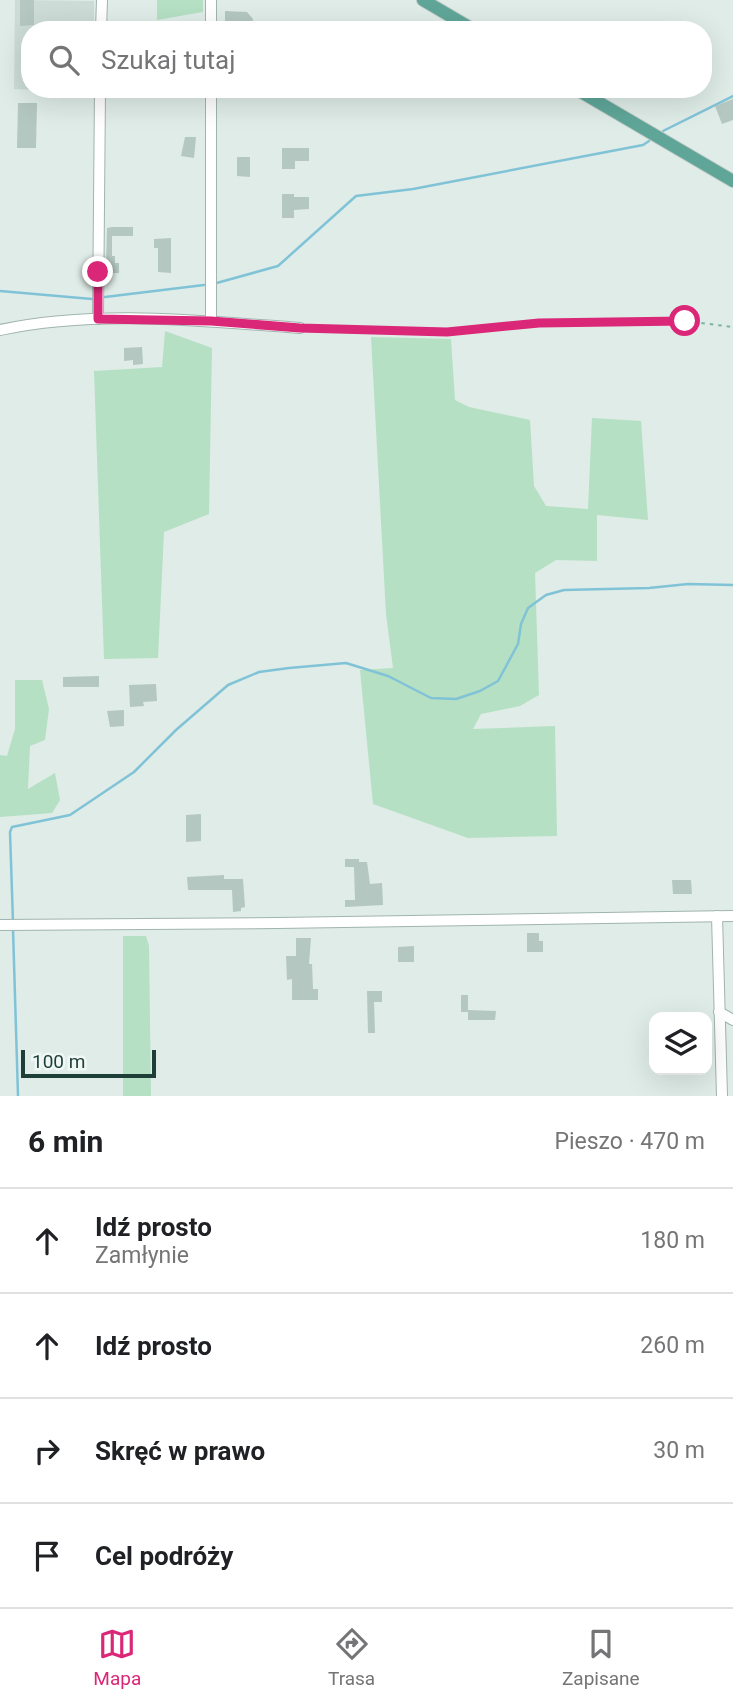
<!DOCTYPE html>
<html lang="pl">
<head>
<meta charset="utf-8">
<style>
  body { margin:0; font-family:Roboto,sans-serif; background:#f6f6f6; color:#202124 }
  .controls { position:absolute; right:21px; bottom:21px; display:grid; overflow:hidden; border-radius:14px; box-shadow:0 7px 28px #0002 }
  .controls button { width:63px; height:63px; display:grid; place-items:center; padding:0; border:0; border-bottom:2px solid #e0e0e0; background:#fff; color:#202124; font:35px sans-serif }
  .scale { position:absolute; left:21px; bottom:18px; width:135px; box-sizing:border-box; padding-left:7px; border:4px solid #1e3e38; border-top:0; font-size:19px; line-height:24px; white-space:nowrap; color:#1e3e38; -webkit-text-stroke:5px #f0f8f5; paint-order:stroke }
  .stop { position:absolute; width:21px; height:21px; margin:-16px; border:5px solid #db2777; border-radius:50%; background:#fff }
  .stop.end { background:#db2777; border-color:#fff; box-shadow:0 2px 7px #0008 }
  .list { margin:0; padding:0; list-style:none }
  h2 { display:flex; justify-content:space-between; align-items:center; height:91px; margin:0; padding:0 28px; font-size:30px }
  h2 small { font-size:23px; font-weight:400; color:#757577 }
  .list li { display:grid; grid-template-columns:46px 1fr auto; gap:21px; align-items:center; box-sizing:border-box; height:105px; padding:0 28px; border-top:2px solid #e0e0e0 }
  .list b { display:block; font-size:26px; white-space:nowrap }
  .list p { margin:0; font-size:23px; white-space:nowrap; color:#757577 }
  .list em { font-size:23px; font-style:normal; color:#757577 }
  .icon { flex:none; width:38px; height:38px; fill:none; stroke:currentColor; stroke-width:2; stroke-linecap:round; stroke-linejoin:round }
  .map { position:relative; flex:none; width:733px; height:1096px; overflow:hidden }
  .search { position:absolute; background:#fff; box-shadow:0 7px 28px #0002; left:21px; right:21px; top:21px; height:77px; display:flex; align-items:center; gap:18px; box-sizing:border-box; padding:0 24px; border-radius:28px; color:#757577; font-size:26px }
  .sheet { height:511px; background:#fff }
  nav { display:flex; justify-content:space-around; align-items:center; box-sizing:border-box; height:98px; border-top:2px solid #e0e0e0; background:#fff; font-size:19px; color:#757577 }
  nav a { display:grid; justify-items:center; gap:4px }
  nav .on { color:#db2777 }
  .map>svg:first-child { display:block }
</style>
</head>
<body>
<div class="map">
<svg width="733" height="1096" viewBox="0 0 733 1096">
  <rect width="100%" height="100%" fill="#dfece7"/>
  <!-- built -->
  <path fill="#cddcd6" d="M 15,0 L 94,1 L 94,30 L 30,30 L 30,89 L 94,89 L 94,93 L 14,89 Z"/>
  <!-- green -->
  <g fill="#b5e0c4">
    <path d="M 157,0 L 203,0 L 203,12 L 157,20 Z"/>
    <path d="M 165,331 L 212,348 L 209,514 L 164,532 L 158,658 L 104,659 L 94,371 L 162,367 Z"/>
    <path d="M 371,337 L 451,339 L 455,400 L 469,407 L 530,420 L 534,486 L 546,506 L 588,509 L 592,418 L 641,421 L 648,520 L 597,515 L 597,561 L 556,560 L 535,573 L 539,695 L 520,706 L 481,714 L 473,729 L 555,726 L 557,836 L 468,838 L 373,804 L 360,670 L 393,668 L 386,614 Z"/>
    <path d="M 15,680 L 42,680 L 49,709 L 45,740 L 30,746 L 28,789 L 55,773 L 60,800 L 52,813 L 0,817 L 0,755 L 7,756 L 15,729 Z"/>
    <path d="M 123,936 L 146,936 L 149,946 L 151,1096 L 123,1096 Z"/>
  </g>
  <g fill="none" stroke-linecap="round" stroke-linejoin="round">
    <!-- stream -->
    <g stroke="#80c3d7" stroke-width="2.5">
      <path d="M 663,131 L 733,96"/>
      <path d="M 213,284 L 278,266 L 356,196 L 413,189 L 643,145 L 649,141"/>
      <path d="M 0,291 L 92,299"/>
      <path d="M 105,297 L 204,285"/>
      <path d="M 13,922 L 10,832 L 12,827 L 70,815 L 134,772 L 176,730 L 228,685 L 259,672 L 289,668 L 346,663 L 388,676 L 431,698 L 456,699 L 480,691 L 498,681 L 518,644 L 521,624 L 528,608 L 546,595 L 564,590 L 649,588 L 688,584 L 733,585"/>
      <path d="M 13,929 L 18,1096"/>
    </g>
  </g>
  <!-- building -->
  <g fill="#b4c7c0">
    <path d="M 20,0 L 34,0 L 34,25 L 20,26 Z"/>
    <path d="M 225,11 L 247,12 L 253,19 L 253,30 L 225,29 Z"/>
    <path d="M 733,99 L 733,120 L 722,124 L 715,106 Z"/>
    <path d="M 18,103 L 37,103 L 36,148 L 17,148 Z"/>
    <path d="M 185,137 L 196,137 L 194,158 L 181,156 Z"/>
    <path d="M 282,148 L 309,148 L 309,161 L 295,161 L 295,169 L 282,169 Z"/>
    <path d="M 237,157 L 250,157 L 250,177 L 237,176 Z"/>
    <path d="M 282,194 L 294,194 L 294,197 L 309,197 L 309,209 L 294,210 L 294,218 L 282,218 Z"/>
    <path d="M 112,227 L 133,227 L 133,236 L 112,236 L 112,256 L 115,256 L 115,263 L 119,263 L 119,273 L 110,273 L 109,266 L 106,266 L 107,228 Z"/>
    <path d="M 171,238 L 171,273 L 158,272 L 158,248 L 154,248 L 154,239 Z"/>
    <path d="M 142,347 L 143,364 L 133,365 L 133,360 L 124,361 L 124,348 Z"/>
    <path d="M 99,676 L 99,687 L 63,687 L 63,677 Z"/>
    <path d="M 156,684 L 157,701 L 143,702 L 144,706 L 130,707 L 129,685 Z"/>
    <path d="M 124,710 L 124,726 L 110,727 L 107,711 Z"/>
    <path d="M 201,814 L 201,841 L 186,842 L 186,815 Z"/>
    <path d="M 345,859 L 359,859 L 359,862 L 367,862 L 370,884 L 382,883 L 383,905 L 345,907 L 345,900 L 355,900 L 354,867 L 345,867 Z"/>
    <path d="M 224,875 L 224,879 L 243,879 L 245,907 L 241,908 L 241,911 L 233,912 L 232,890 L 188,890 L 187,877 Z"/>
    <path d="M 672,880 L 691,880 L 692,894 L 673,894 Z"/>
    <path d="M 527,933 L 539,933 L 539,941 L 543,941 L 543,952 L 527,952 Z"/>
    <path d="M 296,938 L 311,938 L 309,964 L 312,964 L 313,989 L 318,989 L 318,1000 L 292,1000 L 292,979 L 287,980 L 286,956 L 296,956 Z"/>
    <path d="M 414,946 L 414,962 L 398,962 L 398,947 Z"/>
    <path d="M 367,991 L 382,991 L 382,1002 L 374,1002 L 375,1033 L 368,1033 Z"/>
    <path d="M 461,995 L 468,995 L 468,1010 L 496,1011 L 495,1020 L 468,1020 L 468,1012 L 461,1012 Z"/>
  </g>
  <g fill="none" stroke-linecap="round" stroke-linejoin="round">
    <!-- minor casing -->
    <g stroke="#a1b4af" stroke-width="12">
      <g id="minor">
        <path d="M 101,30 L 102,0"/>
        <path d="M 211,30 L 211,0"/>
        <path d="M 211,89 L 211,321"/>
        <path d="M 98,319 L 100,89"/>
        <path d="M 0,330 C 97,309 202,321 300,328"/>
        <path d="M 717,916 L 722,1096"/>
        <path d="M 0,925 L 277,923 L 733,916"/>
        <path d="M 719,1012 L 733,1020"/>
      </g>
    </g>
    <!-- major casing -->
    <g stroke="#c0c9c7" stroke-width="14">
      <g id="major">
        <path d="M 423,0 L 474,30"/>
        <path d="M 576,89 L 733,181"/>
      </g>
    </g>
    <!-- path -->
    <path stroke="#7cb3a6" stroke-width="2" stroke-dasharray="3.5 5" stroke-linecap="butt" d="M 311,328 L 447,332 L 539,323 L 685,321 L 733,327"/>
    <!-- minor -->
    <use href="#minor" stroke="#fff" stroke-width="10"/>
    <!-- major -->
    <use href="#major" stroke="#5fa699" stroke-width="12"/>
  </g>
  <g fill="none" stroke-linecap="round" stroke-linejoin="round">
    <!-- route -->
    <path stroke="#db2777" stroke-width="9" d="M 98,272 L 98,319 L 211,321 L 300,328 L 447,332 L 539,323 L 685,321"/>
  </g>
</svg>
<div class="controls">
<button><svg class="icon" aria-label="layers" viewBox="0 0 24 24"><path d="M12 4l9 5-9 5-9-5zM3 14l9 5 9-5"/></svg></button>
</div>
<div class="scale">100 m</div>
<div class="stop" style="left:685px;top:321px"></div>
<div class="stop end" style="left:98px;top:272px"></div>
<div class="search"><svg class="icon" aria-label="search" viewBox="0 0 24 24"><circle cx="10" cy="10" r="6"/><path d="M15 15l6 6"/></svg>Szukaj tutaj</div>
</div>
<section class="sheet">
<h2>6 min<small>Pieszo · 470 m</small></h2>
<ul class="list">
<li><svg class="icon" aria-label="ahead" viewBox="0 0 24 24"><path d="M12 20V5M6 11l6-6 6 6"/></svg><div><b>Idź prosto</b><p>Zamłynie</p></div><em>180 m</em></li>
<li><svg class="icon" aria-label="ahead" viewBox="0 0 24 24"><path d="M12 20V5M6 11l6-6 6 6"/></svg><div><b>Idź prosto</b></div><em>260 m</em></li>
<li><svg class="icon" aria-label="right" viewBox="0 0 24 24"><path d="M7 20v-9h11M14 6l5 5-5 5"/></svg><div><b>Skręć w prawo</b></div><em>30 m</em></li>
<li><svg class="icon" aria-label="arrive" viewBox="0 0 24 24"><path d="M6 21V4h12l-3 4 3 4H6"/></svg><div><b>Cel podróży</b></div></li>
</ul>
</section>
<nav>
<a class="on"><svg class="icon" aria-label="map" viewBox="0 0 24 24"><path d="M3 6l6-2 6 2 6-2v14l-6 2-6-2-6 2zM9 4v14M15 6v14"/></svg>Mapa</a>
<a><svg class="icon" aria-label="directions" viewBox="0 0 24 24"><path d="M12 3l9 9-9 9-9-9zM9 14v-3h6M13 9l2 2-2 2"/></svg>Trasa</a>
<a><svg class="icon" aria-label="saved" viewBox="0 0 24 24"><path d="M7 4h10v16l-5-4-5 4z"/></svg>Zapisane</a>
</nav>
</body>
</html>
